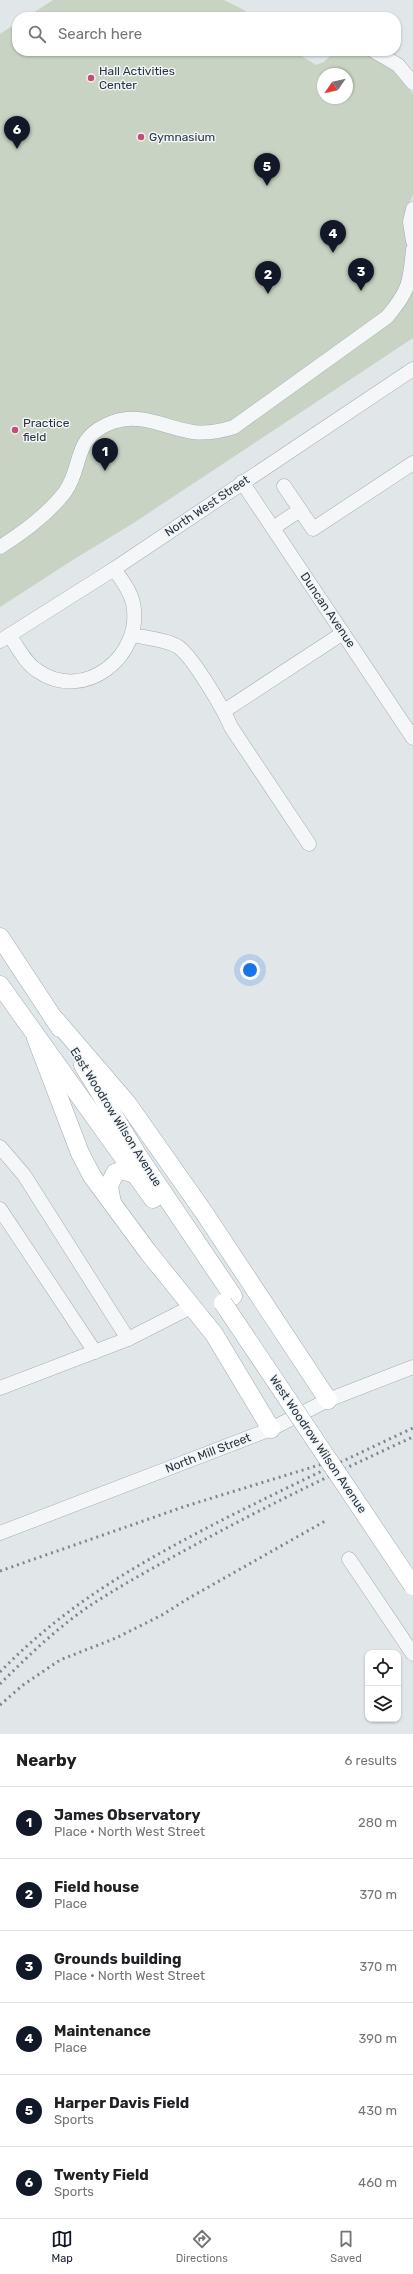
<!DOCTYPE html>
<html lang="en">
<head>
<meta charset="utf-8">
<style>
  body { margin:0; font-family:Rubik,sans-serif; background:#f6f6f6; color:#202124 }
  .controls { position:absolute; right:12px; bottom:12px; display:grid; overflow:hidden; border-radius:8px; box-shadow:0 1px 3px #0004 }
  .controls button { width:36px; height:36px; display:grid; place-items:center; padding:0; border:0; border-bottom:1px solid #e0e0e0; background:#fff; color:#202124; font:20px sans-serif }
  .compass { position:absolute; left:317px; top:68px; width:36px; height:36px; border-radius:50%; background:#fff; box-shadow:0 1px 3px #0004; rotate:236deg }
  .you { position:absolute; left:250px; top:970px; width:14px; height:14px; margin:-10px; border:3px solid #fff; border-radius:50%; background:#1a73e8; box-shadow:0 0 0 6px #1a73e833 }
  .badge { display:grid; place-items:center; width:26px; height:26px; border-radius:50%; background:#111827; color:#fff; font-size:13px; font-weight:700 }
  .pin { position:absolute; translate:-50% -33px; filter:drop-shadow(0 1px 2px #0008) }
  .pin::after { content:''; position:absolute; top:21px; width:14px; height:12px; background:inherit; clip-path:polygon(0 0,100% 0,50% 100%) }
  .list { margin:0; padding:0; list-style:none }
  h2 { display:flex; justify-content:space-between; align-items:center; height:52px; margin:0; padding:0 16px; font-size:17px }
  h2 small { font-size:13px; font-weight:400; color:#757577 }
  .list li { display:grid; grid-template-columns:26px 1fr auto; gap:12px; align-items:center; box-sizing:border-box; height:72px; padding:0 16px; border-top:1px solid #e0e0e0 }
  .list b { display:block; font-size:15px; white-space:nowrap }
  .list p { margin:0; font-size:13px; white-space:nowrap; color:#757577 }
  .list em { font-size:13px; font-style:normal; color:#757577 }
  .icon { flex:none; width:22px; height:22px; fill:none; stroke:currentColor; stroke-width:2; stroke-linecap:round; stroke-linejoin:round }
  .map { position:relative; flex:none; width:413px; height:1734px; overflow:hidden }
  .search { position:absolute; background:#fff; box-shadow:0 1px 3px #0004; left:12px; right:12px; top:12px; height:44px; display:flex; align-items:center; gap:10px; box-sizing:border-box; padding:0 14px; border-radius:16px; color:#757577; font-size:15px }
  .sheet { height:484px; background:#fff }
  nav { display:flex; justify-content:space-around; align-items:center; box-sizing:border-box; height:56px; border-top:1px solid #e0e0e0; background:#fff; font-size:11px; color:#757577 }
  nav a { display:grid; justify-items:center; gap:2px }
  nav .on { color:#111827 }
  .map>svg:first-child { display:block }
</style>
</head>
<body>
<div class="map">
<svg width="413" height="1734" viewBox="0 0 413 1734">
  <rect width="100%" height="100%" fill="#e1e6e9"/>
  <!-- green -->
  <g fill="#c9d3c3" fill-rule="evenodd">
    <path d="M 53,0 L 224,0 L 244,10 L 251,17 L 27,17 Z"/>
    <path d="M 17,23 L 17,51 L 273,51 L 275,55 L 300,55 L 316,65 L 324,62 L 333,53 L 349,51 L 372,57 L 393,70 L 413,94 L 413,193 L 406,217 L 408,249 L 413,257 L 413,338 L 132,524 L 76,558 L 0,607 L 0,34 ZM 323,74 L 347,74 L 347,98 L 323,98 Z"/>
  </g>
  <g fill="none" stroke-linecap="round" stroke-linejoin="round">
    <!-- minor casing -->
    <g stroke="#a7aeb3" stroke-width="15">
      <g id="minor">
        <path d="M 374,51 L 398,65 L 413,83"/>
        <path d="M 413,209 L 410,222 L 413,241"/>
        <path d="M 242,482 L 413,738"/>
        <path d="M 284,486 L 313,529 L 413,463"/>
        <path d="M 273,528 L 300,510"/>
        <path d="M 0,547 C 24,532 48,514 65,492 C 84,466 71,437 113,422 C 142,412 165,428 193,432 C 207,434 221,431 234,427 L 387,317 C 409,291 410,283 413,250"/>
        <path d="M 9,635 C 18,647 25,663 38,671 C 84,703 144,656 133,603 C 130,590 121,579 114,569"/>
        <path d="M 132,635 C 146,638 164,639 177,646 C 192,655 224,710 231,727 L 309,844"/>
        <path d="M 0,641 L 114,569 L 413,369"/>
        <path d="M 224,711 L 343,633"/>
        <path d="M 0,1147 L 24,1175 L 128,1339"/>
        <path d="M 0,1209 L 95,1352"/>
        <path d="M 0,1388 L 128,1339 L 191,1307"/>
        <path d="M 0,1533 L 271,1429 L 328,1400 L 413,1367"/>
        <path d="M 349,1559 L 413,1654"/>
      </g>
    </g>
    <!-- major casing -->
    <g stroke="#a1acb4" stroke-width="19">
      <g id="major">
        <path d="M 0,937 L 60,1028"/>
        <path d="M 0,985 L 153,1199"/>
        <path d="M 54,1018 L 127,1103 L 205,1214 L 328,1400"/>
        <path d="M 36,1038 L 80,1153 L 92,1176 L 148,1252 L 214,1334 L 271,1429"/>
        <path d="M 83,1065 L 137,1154 L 233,1296"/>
        <path d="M 112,1203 L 109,1186 L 115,1173 L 123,1170 L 137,1175"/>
      </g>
    </g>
    <!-- minor -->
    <use href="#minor" stroke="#f4f6f8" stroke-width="14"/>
    <!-- major -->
    <use href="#major" stroke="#fff" stroke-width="18"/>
    <!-- rail -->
    <g stroke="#7c8892" stroke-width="3" stroke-dasharray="2 4" stroke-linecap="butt">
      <path d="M 0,1571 L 186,1506 L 329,1462"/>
      <path d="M 0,1672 C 68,1602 144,1560 230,1516 C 290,1486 351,1457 413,1428"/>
      <path d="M 0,1684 C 29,1655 60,1625 94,1603 C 122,1585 151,1569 180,1553 C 256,1511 334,1473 413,1437"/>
      <path d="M 0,1705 L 23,1685 L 60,1660 L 116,1638 L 162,1615 L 189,1598 L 327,1520"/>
    </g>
    <!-- major-bridge casing -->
    <g stroke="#a1acb4" stroke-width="19" stroke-linecap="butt">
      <path id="major-bridge" d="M 223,1303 L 413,1586"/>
    </g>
    <!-- major-bridge -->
    <use href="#major-bridge" stroke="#fff" stroke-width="18"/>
  </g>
  <!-- markers -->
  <g fill="#c64e73" stroke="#f1f4f7" stroke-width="1.5">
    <circle cx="91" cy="78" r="4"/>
    <circle cx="141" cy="137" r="4"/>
    <circle cx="15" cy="430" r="4"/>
  </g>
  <g text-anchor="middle" stroke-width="3" stroke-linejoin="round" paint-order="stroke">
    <!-- poi labels -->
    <g font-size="12" fill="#2b3640" stroke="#f1f4f7" text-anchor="start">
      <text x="99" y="75">Hall Activities<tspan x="99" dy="14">Center</tspan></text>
      <text x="149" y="141">Gymnasium</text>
      <text x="23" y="427">Practice<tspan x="23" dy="14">field</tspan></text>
    </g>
    <!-- street labels -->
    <g font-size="12" fill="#2b3640" stroke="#f1f4f7">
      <text transform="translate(207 506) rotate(-34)" y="4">North West Street</text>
      <text transform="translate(328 610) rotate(56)" y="4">Duncan Avenue</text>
      <text transform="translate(116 1117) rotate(58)" y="4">East Woodrow Wilson Avenue</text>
      <text transform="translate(318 1444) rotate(56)" y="4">West Woodrow Wilson Avenue</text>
      <text transform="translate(208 1453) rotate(-21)" y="4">North Mill Street</text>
    </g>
  </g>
</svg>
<div class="controls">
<button><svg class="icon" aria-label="locate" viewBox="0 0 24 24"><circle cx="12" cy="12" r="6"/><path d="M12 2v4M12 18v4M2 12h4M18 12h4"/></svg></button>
<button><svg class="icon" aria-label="layers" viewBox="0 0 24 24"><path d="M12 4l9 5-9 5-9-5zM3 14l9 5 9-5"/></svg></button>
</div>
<svg class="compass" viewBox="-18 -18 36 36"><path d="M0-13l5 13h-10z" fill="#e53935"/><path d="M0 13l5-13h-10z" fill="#757577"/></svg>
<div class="you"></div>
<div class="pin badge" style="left:105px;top:471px">1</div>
<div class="pin badge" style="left:268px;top:294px">2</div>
<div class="pin badge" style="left:361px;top:291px">3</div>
<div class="pin badge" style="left:333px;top:253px">4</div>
<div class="pin badge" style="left:267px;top:186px">5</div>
<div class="pin badge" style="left:17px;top:149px">6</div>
<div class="search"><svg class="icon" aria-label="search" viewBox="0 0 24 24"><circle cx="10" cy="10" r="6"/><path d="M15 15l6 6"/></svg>Search here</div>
</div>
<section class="sheet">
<h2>Nearby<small>6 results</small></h2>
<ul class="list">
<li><span class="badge">1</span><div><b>James Observatory</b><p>Place · North West Street</p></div><em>280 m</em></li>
<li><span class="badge">2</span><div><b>Field house</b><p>Place</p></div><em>370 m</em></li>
<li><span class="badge">3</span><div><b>Grounds building</b><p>Place · North West Street</p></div><em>370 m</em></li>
<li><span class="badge">4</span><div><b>Maintenance</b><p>Place</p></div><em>390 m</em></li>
<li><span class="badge">5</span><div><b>Harper Davis Field</b><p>Sports</p></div><em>430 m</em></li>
<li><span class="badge">6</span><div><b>Twenty Field</b><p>Sports</p></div><em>460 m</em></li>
</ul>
</section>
<nav>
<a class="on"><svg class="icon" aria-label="map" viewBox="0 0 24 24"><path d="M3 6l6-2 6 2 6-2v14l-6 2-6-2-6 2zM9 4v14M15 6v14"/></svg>Map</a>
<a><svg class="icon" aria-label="directions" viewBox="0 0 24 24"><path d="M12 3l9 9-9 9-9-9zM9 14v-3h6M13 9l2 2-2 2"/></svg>Directions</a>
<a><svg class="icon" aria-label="saved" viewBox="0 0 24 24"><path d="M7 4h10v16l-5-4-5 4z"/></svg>Saved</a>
</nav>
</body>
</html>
